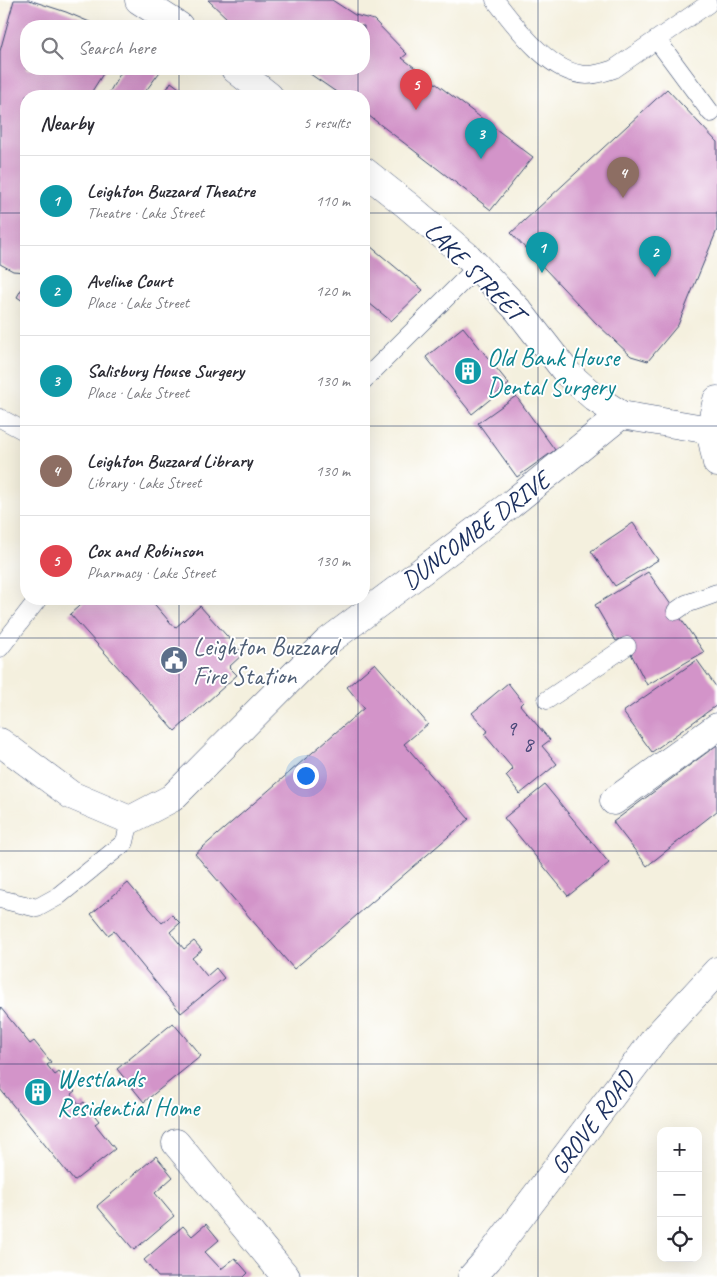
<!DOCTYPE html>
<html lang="en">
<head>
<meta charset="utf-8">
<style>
  body { margin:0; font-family:Caveat,sans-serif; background:#f2f2f3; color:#2b2b33 }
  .controls { position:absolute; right:15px; bottom:15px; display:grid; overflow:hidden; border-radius:10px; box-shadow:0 5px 20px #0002 }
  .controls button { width:45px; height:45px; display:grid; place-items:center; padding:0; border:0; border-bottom:1px solid #e1e1e2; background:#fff; color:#2b2b33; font:25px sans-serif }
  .you { position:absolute; left:305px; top:775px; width:18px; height:18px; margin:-12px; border:4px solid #fff; border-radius:50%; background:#1a73e8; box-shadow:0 0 0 8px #1a73e833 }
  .badge { display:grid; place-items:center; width:32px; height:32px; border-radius:50%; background:#111827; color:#fff; font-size:16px; font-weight:700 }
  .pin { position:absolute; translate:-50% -41px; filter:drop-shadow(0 1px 2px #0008) }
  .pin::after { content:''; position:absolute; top:26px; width:18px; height:15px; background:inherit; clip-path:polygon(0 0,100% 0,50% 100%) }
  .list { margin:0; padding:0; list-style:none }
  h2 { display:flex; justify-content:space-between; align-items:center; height:65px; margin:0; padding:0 20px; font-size:21px }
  h2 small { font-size:16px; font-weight:400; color:#7c7c81 }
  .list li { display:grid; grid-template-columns:32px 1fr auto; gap:15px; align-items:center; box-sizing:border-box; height:90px; padding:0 20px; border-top:1px solid #e1e1e2 }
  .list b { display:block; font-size:19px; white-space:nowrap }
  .list p { margin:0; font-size:16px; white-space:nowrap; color:#7c7c81 }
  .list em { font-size:16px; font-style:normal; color:#7c7c81 }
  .icon { flex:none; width:28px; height:28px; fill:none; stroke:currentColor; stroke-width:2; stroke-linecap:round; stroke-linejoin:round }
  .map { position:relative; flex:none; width:717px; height:1277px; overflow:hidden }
  .search { position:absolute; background:#fff; box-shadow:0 5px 20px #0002; left:20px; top:20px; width:350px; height:55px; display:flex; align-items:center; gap:12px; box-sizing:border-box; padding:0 18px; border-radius:20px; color:#7c7c81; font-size:19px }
  .panel { position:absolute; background:#fff; box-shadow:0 5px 20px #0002; left:20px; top:90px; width:350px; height:515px; border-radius:20px }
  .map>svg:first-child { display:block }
</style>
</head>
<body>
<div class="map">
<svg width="717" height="1277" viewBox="0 0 717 1277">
  <rect width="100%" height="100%" fill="#fff"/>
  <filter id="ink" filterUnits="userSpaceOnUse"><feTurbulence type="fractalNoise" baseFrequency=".02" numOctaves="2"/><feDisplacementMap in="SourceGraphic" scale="10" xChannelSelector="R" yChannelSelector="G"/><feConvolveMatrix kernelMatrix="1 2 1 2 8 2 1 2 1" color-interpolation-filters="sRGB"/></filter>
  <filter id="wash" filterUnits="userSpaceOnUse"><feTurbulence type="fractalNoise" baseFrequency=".0096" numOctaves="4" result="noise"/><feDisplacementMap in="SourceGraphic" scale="20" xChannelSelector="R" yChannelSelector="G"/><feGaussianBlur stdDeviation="1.12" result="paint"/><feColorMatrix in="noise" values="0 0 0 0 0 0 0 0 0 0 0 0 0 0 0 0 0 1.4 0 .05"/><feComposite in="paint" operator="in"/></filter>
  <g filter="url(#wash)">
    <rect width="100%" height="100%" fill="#f4f0de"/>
    <g id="blocks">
      <!-- building -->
      <g fill="#d394c9">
        <path d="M 14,0 L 29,0 L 66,12 L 99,26 L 26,26 L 26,69 L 106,69 L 89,96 L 26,96 L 26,272 L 13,271 L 0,264 L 0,51 Z"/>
        <path d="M 208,0 L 332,0 L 355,15 L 374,20 L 407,54 L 402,58 L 533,157 L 491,210 L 364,112 L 364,96 L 342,96 L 303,69 L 364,69 L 364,26 L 239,26 L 229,20 Z"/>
        <path d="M 123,69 L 162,69 L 142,96 L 107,96 Z"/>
        <path d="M 171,82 L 190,96 L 163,96 Z"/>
        <path d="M 667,89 L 717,142 L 717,230 L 678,325 L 648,361 L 631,356 L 596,323 L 511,233 Z"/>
        <path d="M 364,241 L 423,290 L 391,321 L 364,299 Z"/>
        <path d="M 26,281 L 26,303 L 17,297 Z"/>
        <path d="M 463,327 L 509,384 L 472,414 L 426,357 Z"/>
        <path d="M 516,396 L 555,450 L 517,477 L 478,423 Z"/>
        <path d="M 633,523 L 658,560 L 615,586 L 591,551 Z"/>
        <path d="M 648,572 L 704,652 L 647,685 L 623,638 L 616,641 L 595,605 Z"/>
        <path d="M 87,599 L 150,599 L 175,628 L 200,606 L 243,654 L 229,667 L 237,675 L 175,731 L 70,614 Z"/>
        <path d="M 697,660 L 717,688 L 717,705 L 652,752 L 623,712 Z"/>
        <path d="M 375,663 L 428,724 L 404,744 L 469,819 L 294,969 L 195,854 L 364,708 L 347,687 Z"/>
        <path d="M 508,683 L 523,702 L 520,705 L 550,740 L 542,746 L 557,764 L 520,794 L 506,776 L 513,769 L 484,734 L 488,731 L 472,713 Z"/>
        <path d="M 717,745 L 717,811 L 647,866 L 613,822 Z"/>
        <path d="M 545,785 L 609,863 L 568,896 L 504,818 Z"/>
        <path d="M 128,883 L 162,923 L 172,915 L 180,923 L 170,932 L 184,949 L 194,941 L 202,950 L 192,958 L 207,976 L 216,968 L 224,978 L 181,1013 L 114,931 L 108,935 L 91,914 Z"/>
        <path d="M 0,1007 L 30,1044 L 34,1041 L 51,1062 L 47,1065 L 55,1075 L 59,1072 L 75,1091 L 71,1094 L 80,1105 L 84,1102 L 99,1121 L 95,1124 L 115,1149 L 74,1181 L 0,1089 Z"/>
        <path d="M 173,1023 L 201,1056 L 144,1102 L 117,1069 Z"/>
        <path d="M 156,1156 L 173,1177 L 155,1193 L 174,1216 L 134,1250 L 97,1206 Z"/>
        <path d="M 206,1224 L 219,1240 L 205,1252 L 221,1269 L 235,1258 L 248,1273 L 244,1277 L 158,1277 L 144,1260 L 183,1226 L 192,1236 Z"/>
      </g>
    </g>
  </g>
  <g filter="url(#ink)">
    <use href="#blocks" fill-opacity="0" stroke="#3c4c71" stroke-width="1"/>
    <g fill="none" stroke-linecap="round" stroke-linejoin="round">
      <!-- service casing -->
      <g stroke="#3c4c71" stroke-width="19">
        <g id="service">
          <path d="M 495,0 C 516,27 550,74 587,75 C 597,75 605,72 614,69 L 708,4"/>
          <path d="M 657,40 L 711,113"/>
          <path d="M 364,380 L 477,267"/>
          <path d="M 0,418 L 26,432"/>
          <path d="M 676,611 L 686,604 L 717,593"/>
          <path d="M 0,648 L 38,599"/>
          <path d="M 547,700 L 627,646"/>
          <path d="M 0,899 L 37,908 L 57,897 L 125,842 L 130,820"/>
        </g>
      </g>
      <!-- minor casing -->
      <g stroke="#3c4c71" stroke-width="29">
        <g id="minor">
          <path d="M 0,742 L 71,795 L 130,820 L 172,798 L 327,642 L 510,505 L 621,415"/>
          <path d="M 614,801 L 717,727"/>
          <path d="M 176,1143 L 286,1277"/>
          <path d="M 472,1277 L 488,1259 L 657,1036 L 717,971"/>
        </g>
      </g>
      <!-- tertiary casing -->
      <g stroke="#3c4c71" stroke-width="29">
        <g id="tertiary">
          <path d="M 139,0 L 179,26"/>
          <path d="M 235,69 L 269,96"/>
          <path d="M 364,171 L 407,205 L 468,257 L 518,310 L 567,373 L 595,398 L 621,415 L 710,430"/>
        </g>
      </g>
      <!-- primary casing -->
      <g stroke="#3c4c71" stroke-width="29">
        <path id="primary" d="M 717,400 L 710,430 L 717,463"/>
      </g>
      <!-- service -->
      <use href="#service" stroke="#fff" stroke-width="18"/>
      <!-- minor -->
      <use href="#minor" stroke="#fff" stroke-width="28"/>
      <!-- tertiary -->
      <use href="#tertiary" stroke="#fff" stroke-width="28"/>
      <!-- primary -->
      <use href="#primary" stroke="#fff" stroke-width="28"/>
    </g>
  </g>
  <!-- grid -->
  <path fill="none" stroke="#1b2f5e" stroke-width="1" stroke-opacity="0.55" d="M 179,0 L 179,26M 358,0 L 358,26M 538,0 L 538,1277M 179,69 L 179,96M 358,69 L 358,96M 0,213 L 26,213M 364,213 L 717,213M 0,426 L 26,426M 364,426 L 717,426M 179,599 L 179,1277M 358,599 L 358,1277M 0,638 L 717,638M 0,851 L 717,851M 0,1064 L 717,1064"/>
  <!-- icons -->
  <defs>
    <g id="building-disc" transform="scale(1.4375)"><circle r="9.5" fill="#0f9aa8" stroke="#fff"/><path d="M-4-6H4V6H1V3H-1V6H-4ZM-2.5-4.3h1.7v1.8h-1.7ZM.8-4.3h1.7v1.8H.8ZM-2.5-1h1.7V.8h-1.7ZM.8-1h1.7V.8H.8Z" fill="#fff"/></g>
    <g id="civic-disc" transform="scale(1.4375)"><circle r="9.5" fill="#5c6f8a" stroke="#fff"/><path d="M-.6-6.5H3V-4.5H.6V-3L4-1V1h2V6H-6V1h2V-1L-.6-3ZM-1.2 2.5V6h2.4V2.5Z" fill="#fff"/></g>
  </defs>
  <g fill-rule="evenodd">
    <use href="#building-disc" x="468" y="371"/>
    <use href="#civic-disc" x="174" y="660"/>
    <use href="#building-disc" x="38" y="1092"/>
  </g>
  <g text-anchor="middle" stroke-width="4" stroke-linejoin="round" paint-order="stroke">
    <!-- number labels -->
    <g font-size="22" fill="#494879">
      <text x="511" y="735">9</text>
      <text x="528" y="751">8</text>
    </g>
    <!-- street labels -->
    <g font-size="25" fill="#1b2f5e" stroke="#fff">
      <text transform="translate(475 271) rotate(45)" y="9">LAKE STREET</text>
      <text transform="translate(475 530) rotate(-37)" y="9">DUNCOMBE DRIVE</text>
      <text transform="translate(592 1122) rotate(-53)" y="9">GROVE ROAD</text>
    </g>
    <!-- culture labels -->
    <g font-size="25" fill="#0d838f" stroke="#fff" text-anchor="start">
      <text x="487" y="366">Old Bank House<tspan x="487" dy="29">Dental Surgery</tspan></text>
      <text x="57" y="1087">Westlands<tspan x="57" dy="29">Residential Home</tspan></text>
    </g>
    <!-- service labels -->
    <g font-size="25" fill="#4e5e75" stroke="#fff" text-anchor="start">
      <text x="193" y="655">Leighton Buzzard<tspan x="193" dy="29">Fire Station</tspan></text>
    </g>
  </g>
</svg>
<div class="controls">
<button>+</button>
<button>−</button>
<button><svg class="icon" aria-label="locate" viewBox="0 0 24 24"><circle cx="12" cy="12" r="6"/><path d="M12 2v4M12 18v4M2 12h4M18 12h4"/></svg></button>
</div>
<div class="you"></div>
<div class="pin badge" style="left:542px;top:273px;background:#0f9aa8">1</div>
<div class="pin badge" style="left:655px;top:277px;background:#0f9aa8">2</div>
<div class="pin badge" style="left:481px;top:159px;background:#0f9aa8">3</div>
<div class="pin badge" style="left:623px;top:198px;background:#8d6e63">4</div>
<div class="pin badge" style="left:416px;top:110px;background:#e0444e">5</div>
<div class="search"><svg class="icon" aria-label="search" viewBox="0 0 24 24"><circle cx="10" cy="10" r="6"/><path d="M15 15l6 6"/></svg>Search here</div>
<section class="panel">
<h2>Nearby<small>5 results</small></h2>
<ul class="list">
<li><span class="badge" style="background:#0f9aa8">1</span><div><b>Leighton Buzzard Theatre</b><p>Theatre · Lake Street</p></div><em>110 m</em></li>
<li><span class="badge" style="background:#0f9aa8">2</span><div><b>Aveline Court</b><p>Place · Lake Street</p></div><em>120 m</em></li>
<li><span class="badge" style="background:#0f9aa8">3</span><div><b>Salisbury House Surgery</b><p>Place · Lake Street</p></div><em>130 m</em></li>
<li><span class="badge" style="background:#8d6e63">4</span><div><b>Leighton Buzzard Library</b><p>Library · Lake Street</p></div><em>130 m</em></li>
<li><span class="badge" style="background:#e0444e">5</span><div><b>Cox and Robinson</b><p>Pharmacy · Lake Street</p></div><em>130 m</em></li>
</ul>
</section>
</div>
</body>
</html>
